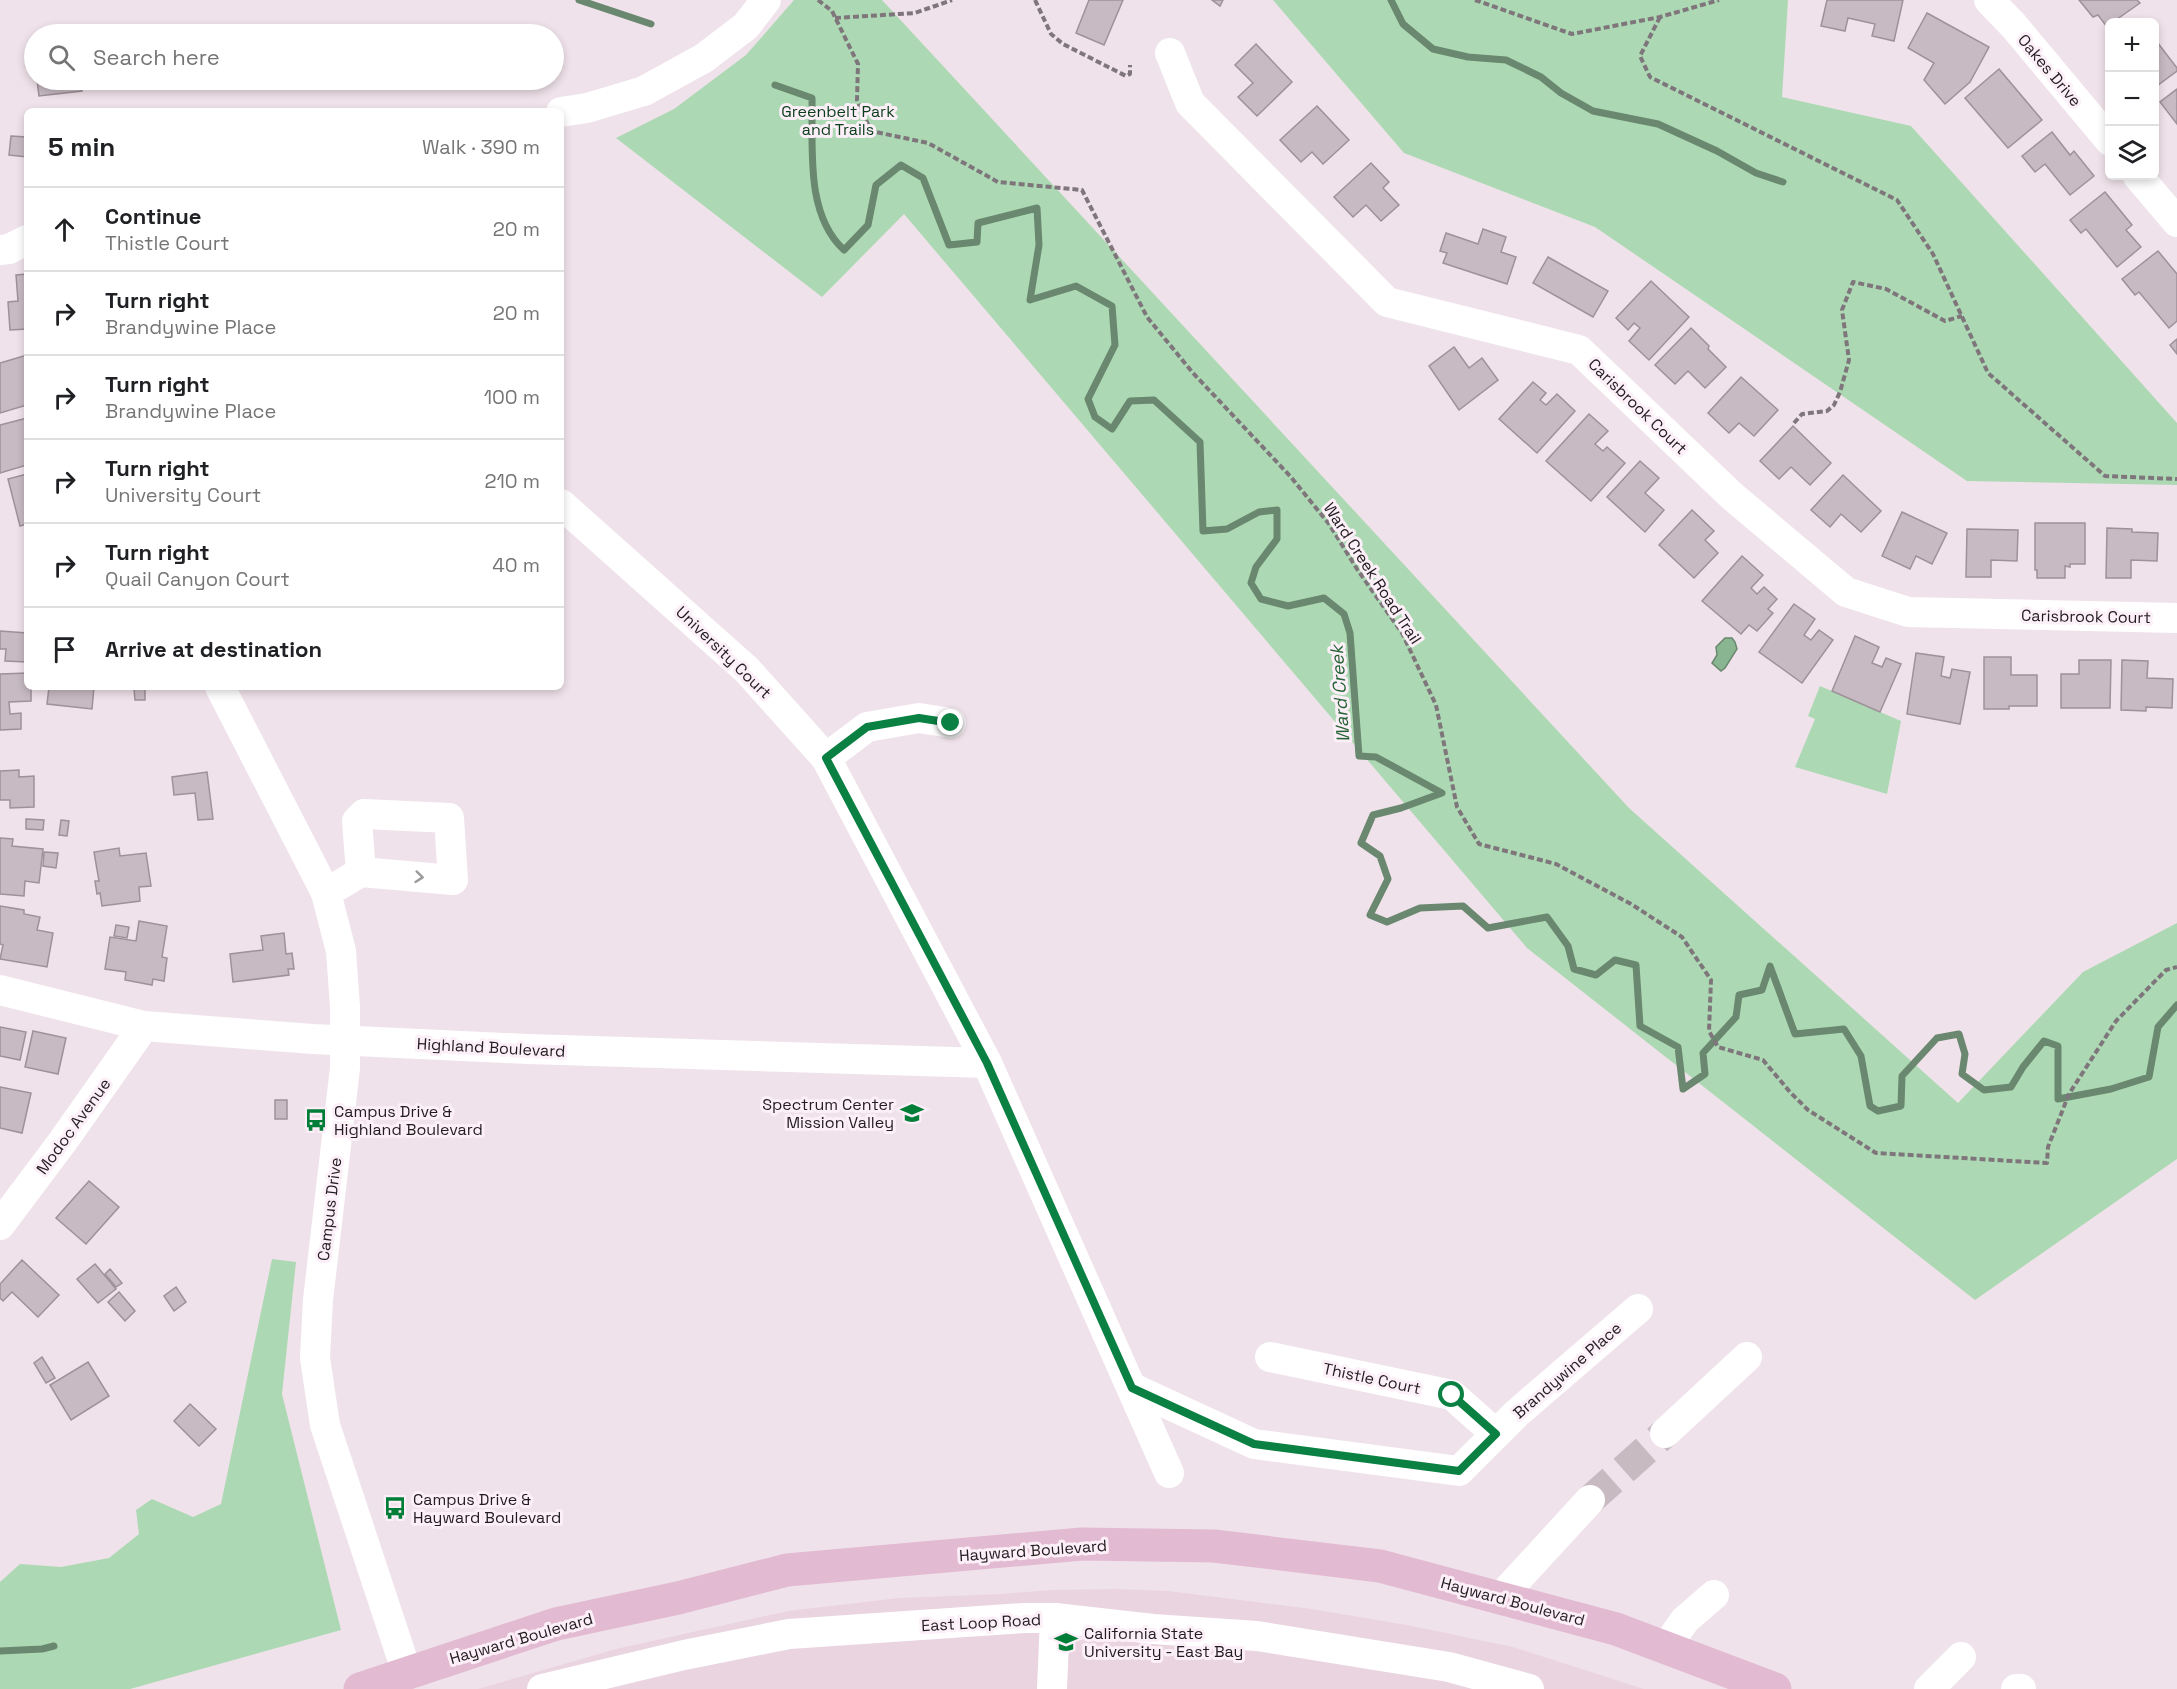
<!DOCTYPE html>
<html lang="en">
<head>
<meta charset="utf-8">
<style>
  body { margin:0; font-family:"Space Grotesk",sans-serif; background:#f2f2f2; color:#202124 }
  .controls { position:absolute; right:18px; top:18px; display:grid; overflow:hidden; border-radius:9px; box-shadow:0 3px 9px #0003 }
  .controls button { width:54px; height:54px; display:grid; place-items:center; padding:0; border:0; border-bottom:2px solid #e0e0e0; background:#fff; color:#202124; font:30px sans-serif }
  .stop { position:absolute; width:18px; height:18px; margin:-14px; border:4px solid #0b8043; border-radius:50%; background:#fff }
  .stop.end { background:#0b8043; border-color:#fff; box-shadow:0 2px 6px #0008 }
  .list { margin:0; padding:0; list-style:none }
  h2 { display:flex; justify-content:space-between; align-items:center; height:78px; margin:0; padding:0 24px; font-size:26px }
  h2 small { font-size:20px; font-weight:400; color:#757577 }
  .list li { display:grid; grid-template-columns:39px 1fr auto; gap:18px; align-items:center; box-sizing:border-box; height:84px; padding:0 24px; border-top:2px solid #e0e0e0 }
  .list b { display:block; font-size:22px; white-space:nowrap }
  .list p { margin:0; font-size:20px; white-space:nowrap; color:#757577 }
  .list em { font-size:20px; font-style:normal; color:#757577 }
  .icon { flex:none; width:33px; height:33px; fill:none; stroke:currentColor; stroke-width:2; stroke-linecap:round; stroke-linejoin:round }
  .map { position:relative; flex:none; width:2177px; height:1689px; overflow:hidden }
  .search { position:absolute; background:#fff; box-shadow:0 3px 9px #0003; left:24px; top:24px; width:540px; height:66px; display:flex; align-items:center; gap:15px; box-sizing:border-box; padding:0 21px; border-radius:33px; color:#757577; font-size:22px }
  .panel { position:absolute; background:#fff; box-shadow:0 3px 9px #0003; left:24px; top:108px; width:540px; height:582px; border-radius:9px }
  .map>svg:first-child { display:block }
</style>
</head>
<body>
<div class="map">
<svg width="2177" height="1689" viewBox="0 0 2177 1689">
  <rect width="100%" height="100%" fill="#f0e2ea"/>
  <!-- built -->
  <path fill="#e9d4e0" d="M 1117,1589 L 1168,1591 L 1312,1609 L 1412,1626 L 1513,1647 L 1644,1689 L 478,1689 L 616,1649 L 788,1611 L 899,1598 L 1000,1594 L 1052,1590 Z"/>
  <!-- green -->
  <g fill="#acd9b4">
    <path d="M 794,0 L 882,0 L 1629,808 L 1958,1103 L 2083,972 L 2177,923 L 2177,1159 L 1975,1300 L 1527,948 L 904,214 L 822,297 L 616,138 L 674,109 L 746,55 Z"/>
    <path d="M 1273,0 L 1788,0 L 1782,97 L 1911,126 L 2177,423 L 2177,485 L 1967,481 L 1595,227 L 1404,153 Z"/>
    <path d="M 1820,686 L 1901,721 L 1887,794 L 1795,767 L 1815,719 L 1808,716 Z"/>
    <path d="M 272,1259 L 296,1262 L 282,1394 L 341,1630 L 130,1689 L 0,1689 L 0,1582 L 20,1564 L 61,1567 L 109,1558 L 139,1534 L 136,1510 L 152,1499 L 193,1517 L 221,1504 Z"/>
  </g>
  <!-- water -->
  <path fill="#89b591" stroke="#6a876f" stroke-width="1.5" d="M 1725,638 L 1732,638 L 1735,642 L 1737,649 L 1725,668 L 1721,671 L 1712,663 L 1717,655 L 1716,647 Z"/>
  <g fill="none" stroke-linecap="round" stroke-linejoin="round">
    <!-- stream -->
    <g stroke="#6a876f" stroke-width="7">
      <path d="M 579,0 L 651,24"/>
      <path d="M 1391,0 L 1403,24 L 1433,49 L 1468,57 L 1506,60 L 1541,77 L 1561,93 L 1593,111 L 1658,124 L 1717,151 L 1756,173 L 1783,182"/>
      <path d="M 775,85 L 812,98 C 813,148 805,214 844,250 L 868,225 L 876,185 L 901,165 L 923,178 L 949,245 L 977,242 L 978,223 L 1037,208 L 1039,245 L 1030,300 L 1076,286 L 1112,306 L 1115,345 L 1088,399 L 1095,417 L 1112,429 L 1130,401 L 1154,400 L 1200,442 L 1203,531 L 1227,529 L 1259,512 L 1277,510 L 1277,539 L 1256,567 L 1251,583 L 1261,599 L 1288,606 L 1324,598 L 1344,614 L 1350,633 L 1359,756 L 1376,757 L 1442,793 L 1401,808 L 1373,815 L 1361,843 L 1380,856 L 1388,879 L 1370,915 L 1387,922 L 1420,908 L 1463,906 L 1488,928 L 1547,917 L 1568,946 L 1574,969 L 1596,975 L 1615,960 L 1636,965 L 1640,1026 L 1678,1047 L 1683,1089 L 1705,1074 L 1703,1053 L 1736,1017 L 1739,995 L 1762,990 L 1770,966 L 1795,1034 L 1844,1029 L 1861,1056 L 1870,1106 L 1878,1111 L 1901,1106 L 1902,1076 L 1937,1038 L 1959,1034 L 1965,1054 L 1962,1074 L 1984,1090 L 2011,1087 L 2023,1067 L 2044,1041 L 2058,1046 L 2058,1099 L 2111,1089 L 2149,1077 L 2158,1027 L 2177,1005"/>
      <path d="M 0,1651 L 42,1649 L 54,1646"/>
    </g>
  </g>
  <!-- building -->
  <g fill="#c7bac2" stroke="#9e9199" stroke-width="1.5">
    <path d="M 1089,0 L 1123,0 L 1104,45 L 1076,33 Z"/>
    <path d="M 1212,0 L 1223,0 L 1220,6 Z"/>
    <path d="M 1827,0 L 1903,0 L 1894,41 L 1872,36 L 1875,24 L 1848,18 L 1845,31 L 1821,26 Z"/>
    <path d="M 2079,0 L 2137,0 L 2140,3 L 2113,22 L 2110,22 L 2107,27 L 2098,15 L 2093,17 Z"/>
    <path d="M 1927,13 L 1989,47 L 1970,82 L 1945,104 L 1924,80 L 1934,63 L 1908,48 Z"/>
    <path d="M 2154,38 L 2177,68 L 2177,71 L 2154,88 Z"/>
    <path d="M 1256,44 L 1292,82 L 1257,116 L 1238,97 L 1253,83 L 1235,65 Z"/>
    <path d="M 1999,69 L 2042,120 L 2008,148 L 1965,98 Z"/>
    <path d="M 37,80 L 81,80 L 82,91 L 39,96 Z"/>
    <path d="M 2177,89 L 2177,124 L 2160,102 Z"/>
    <path d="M 1317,106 L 1349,140 L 1323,164 L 1312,152 L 1301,162 L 1280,140 Z"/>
    <path d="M 2052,132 L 2070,155 L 2074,151 L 2094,176 L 2070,195 L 2045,164 L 2035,172 L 2022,156 Z"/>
    <path d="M 11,136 L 27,137 L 27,157 L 9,155 Z"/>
    <path d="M 1371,163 L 1389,182 L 1383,188 L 1399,205 L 1381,221 L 1366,205 L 1353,217 L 1334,197 Z"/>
    <path d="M 2105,192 L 2132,225 L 2126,230 L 2141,247 L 2117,267 L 2086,229 L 2081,233 L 2070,220 Z"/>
    <path d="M 1483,229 L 1506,237 L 1501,252 L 1516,257 L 1507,284 L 1443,263 L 1447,253 L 1440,251 L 1446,233 L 1478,244 Z"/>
    <path d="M 2158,251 L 2177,274 L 2177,321 L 2169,328 L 2139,292 L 2135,295 L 2122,279 Z"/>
    <path d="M 1548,257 L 1608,291 L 1593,317 L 1533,283 Z"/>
    <path d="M 27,274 L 27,329 L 10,330 L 8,302 L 18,301 L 16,275 Z"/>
    <path d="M 1651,281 L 1689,317 L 1649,360 L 1629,341 L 1640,328 L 1634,323 L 1628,330 L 1616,318 Z"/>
    <path d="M 1691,328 L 1709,346 L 1708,349 L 1726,367 L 1705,388 L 1688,371 L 1675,384 L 1655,365 Z"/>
    <path d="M 2177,339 L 2177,354 L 2170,345 Z"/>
    <path d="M 1454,347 L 1469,368 L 1482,358 L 1498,380 L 1459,410 L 1429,366 Z"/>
    <path d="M 27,355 L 27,405 L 0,413 L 0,363 Z"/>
    <path d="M 1741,377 L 1778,410 L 1754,436 L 1739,423 L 1729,433 L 1708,413 Z"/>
    <path d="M 1533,382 L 1546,393 L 1540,400 L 1546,405 L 1557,394 L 1575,411 L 1537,453 L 1499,419 Z"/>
    <path d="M 1589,414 L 1608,431 L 1595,444 L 1603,451 L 1607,447 L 1625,463 L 1591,501 L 1546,461 Z"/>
    <path d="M 27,418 L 27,465 L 0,473 L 0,425 Z"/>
    <path d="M 1793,426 L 1831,463 L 1810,485 L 1791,467 L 1779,479 L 1760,461 Z"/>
    <path d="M 1640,461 L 1659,478 L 1645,493 L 1664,510 L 1645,532 L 1607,497 Z"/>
    <path d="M 27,474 L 27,524 L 20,526 L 8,479 Z"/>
    <path d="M 1843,475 L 1881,511 L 1861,532 L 1841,514 L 1830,527 L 1811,510 Z"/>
    <path d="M 1692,510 L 1714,531 L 1705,540 L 1718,553 L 1694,578 L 1659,545 Z"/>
    <path d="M 1902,512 L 1947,533 L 1932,564 L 1916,556 L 1910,569 L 1882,556 Z"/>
    <path d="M 2035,523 L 2085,523 L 2085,564 L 2070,564 L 2070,567 L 2065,566 L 2065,578 L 2037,578 L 2037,570 L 2035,570 Z"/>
    <path d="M 2107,528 L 2132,529 L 2132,532 L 2158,533 L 2157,561 L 2131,560 L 2131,578 L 2106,578 Z"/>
    <path d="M 1967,529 L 2018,530 L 2017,561 L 1991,560 L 1991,577 L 1966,577 Z"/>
    <path d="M 1742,556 L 1763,575 L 1751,588 L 1757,594 L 1764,587 L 1777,599 L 1768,609 L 1773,613 L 1757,631 L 1749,625 L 1741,634 L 1702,601 Z"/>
    <path d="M 1794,604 L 1815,619 L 1804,635 L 1811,640 L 1819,630 L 1833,640 L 1802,683 L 1759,652 Z"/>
    <path d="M 0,631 L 27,633 L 27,662 L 5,661 L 6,649 L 0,649 Z"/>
    <path d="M 1855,636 L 1879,647 L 1872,663 L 1882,667 L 1886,658 L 1901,664 L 1880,712 L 1832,691 Z"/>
    <path d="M 1916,653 L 1944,657 L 1941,676 L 1950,678 L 1952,669 L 1970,672 L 1960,724 L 1907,714 Z"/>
    <path d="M 1984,657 L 2011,657 L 2011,675 L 2037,675 L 2037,706 L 2009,706 L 2009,709 L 1984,709 Z"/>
    <path d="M 2079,660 L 2111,660 L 2110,708 L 2061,708 L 2061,674 L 2079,674 Z"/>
    <path d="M 2122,660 L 2148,661 L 2147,678 L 2173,679 L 2172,708 L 2146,707 L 2146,711 L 2121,710 Z"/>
    <path d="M 27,673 L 27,687 L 31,687 L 31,701 L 9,702 L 10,714 L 21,713 L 21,729 L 0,730 L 0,674 Z"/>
    <path d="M 49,687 L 94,687 L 92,709 L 47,704 Z"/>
    <path d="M 134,689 L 145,689 L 145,700 L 135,700 Z"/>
    <path d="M 19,770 L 19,777 L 34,776 L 34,807 L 10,808 L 10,800 L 0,800 L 0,771 Z"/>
    <path d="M 207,772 L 213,819 L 198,820 L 195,793 L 174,795 L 172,777 Z"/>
    <path d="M 26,819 L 44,820 L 43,830 L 26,829 Z"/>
    <path d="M 61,820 L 69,821 L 67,836 L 59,835 Z"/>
    <path d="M 0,838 L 13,839 L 12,846 L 43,849 L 39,883 L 25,881 L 24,896 L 0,894 Z"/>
    <path d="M 119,848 L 120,856 L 146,853 L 151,886 L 139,887 L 140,901 L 102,906 L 100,893 L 97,894 L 95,881 L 99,881 L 94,852 Z"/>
    <path d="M 44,852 L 58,853 L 56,868 L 43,866 Z"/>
    <path d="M 0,906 L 24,910 L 24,914 L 40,917 L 37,930 L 53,933 L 47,967 L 0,959 L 3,945 L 0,944 Z"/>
    <path d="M 139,921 L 167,926 L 162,957 L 167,958 L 164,981 L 153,979 L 152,985 L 125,980 L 126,972 L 105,969 L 110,937 L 136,941 Z"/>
    <path d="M 116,925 L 129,927 L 127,938 L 114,936 Z"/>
    <path d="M 284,933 L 286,954 L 292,953 L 294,969 L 288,969 L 289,975 L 233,982 L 230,954 L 263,950 L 261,936 Z"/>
    <path d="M 0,1027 L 26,1032 L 20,1060 L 0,1056 Z"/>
    <path d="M 33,1031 L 66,1038 L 58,1074 L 25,1067 Z"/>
    <path d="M 0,1087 L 31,1093 L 22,1133 L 0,1128 Z"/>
    <rect x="275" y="1100" width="12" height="19"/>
    <path d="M 89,1181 L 119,1207 L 86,1244 L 56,1218 Z"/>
    <path d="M 22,1260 L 59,1295 L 38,1317 L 12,1292 L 3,1301 L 0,1298 L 0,1284 Z"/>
    <path d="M 95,1264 L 116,1289 L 98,1303 L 77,1279 Z"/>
    <path d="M 110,1269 L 122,1283 L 116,1287 L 105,1274 Z"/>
    <path d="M 176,1287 L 186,1302 L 174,1311 L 164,1296 Z"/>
    <path d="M 119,1292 L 135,1311 L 125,1321 L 108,1302 Z"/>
    <path d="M 42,1357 L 55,1378 L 46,1383 L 34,1363 Z"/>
    <path d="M 88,1362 L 109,1396 L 71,1420 L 50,1385 Z"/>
    <path d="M 190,1404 L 216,1429 L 199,1446 L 174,1421 Z"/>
  </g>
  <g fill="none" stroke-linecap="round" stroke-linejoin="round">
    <!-- minor-tunnel -->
    <path stroke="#c7bac1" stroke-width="30" stroke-dasharray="30 15" stroke-linecap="butt" d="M 1590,1500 L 1665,1433"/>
    <!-- path -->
    <g stroke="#7f767c" stroke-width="4" stroke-dasharray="6 3" stroke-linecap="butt">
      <path d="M 818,0 L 832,11 L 858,64 L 857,100 L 871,131 L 928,143 L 998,182 L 1082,190 L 1147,317 L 1193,373 L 1290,476 L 1329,524 L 1357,569 L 1402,633 L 1436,705 L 1457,807 L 1479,844 L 1556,864 L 1631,904 L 1682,937 L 1711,980 L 1709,1031 L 1718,1047 L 1763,1060 L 1790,1092 L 1808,1110 L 1876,1153 L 2047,1163 L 2048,1147 L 2069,1094 L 2116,1021 L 2166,970 L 2177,967"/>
      <path d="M 1035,0 L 1051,34 L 1063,44 L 1126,76 L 1130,74 L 1130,65"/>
      <path d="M 1475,0 L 1572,34 L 1660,17 L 1719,0"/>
      <path d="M 1660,17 L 1640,56 L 1650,77 L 1897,200 L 1933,254 L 1988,373 L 2105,476 L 2177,479"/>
      <path d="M 835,18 L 915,13 L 952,0"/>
      <path d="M 1794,423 L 1802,414 L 1827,411 L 1834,405 L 1840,392 L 1849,360 L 1842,310 L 1853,282 L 1886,289 L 1945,321 L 1962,316"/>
    </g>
    <!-- minor -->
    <g stroke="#fff" stroke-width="30">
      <path d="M 1989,0 L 2014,26 L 2110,141"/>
      <path d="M 1170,53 L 1190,103 L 1387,302 L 1579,350 L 1732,496 L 1846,592 L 1908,612 L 2177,618"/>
      <path d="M 561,112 L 587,108 L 644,91 L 704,58 L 746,26 L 766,0"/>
      <path d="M 2138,176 L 2177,222"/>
      <path d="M 0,250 L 9,249 L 27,240"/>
      <path d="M 561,504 L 747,670 L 826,758 L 987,1063 L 1169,1473"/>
      <path d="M 220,687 L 326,893 L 341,951 L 345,1007 L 345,1068 L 318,1300 L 315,1358 L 325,1425 L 407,1673"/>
      <path d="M 826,758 L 867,727 L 919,718 L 951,723"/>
      <path d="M 326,893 L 361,872 L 453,880 L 449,818 L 364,814 L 357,821 L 361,872"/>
      <path d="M 0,990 L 144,1026 L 313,1039 L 528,1049 L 987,1063"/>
      <path d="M 0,1225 L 63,1141 L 144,1026"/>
      <path d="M 1270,1357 L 1452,1395 L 1496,1434"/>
      <path d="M 1133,1388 L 1254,1444 L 1459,1471 L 1516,1414 L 1638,1309"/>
      <path d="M 1665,1433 L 1747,1357"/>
      <path d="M 1501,1597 L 1590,1500"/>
      <path d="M 1666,1647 L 1685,1620 L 1714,1595"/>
      <path d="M 542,1689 L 684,1655 L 789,1634 L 1024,1618 L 1055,1618 L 1153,1629 L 1257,1636 L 1449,1667 L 1529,1689"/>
      <path d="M 1052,1689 L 1055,1618"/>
      <path d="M 1929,1689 L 1961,1657"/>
      <path d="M 2016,1689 L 2021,1689"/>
    </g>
    <!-- major -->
    <path stroke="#e2bbd3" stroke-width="33" d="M 360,1689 L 556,1624 L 678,1598 L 787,1570 L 1082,1544 L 1214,1546 L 1380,1566 L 1616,1629 L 1775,1689"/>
  </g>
  <!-- one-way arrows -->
  <defs><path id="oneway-chevron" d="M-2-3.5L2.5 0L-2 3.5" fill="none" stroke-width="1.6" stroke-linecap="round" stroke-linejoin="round" transform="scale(1.5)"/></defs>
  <use stroke="#9b999a" href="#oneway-chevron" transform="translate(419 877) rotate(6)"/>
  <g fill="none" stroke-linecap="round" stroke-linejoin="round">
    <!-- route -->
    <path stroke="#0b8043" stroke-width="8" d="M 951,723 L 919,718 L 867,727 L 826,758 L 987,1063 L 1132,1388 L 1254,1444 L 1459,1471 L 1496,1434 L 1452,1395"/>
  </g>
  <!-- icons -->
  <defs>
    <g id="school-bare" transform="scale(1.8)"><path d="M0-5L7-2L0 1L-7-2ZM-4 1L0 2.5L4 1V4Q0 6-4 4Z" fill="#007e37" stroke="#fdeff7" stroke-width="2.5" paint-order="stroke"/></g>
    <g id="bus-bare" transform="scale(1.8)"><path d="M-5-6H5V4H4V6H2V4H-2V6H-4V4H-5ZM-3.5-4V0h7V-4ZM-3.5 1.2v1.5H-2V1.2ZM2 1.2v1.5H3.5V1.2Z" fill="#007e37" stroke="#fdeff7" stroke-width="2.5" paint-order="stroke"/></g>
    <g id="university-bare" transform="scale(1.8)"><path d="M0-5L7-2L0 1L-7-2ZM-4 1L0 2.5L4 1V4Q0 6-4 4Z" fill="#007e37" stroke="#fdeff7" stroke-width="2.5" paint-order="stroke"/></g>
  </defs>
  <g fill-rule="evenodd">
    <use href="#school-bare" x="912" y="1113"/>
    <use href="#bus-bare" x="316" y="1120"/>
    <use href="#bus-bare" x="395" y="1508"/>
    <use href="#university-bare" x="1066" y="1642"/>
  </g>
  <g text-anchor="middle" stroke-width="6" stroke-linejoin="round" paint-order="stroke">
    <!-- street labels -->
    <g font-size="16" fill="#211c1f" stroke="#fdeff7">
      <text transform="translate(2050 70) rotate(50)" y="6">Oakes Drive</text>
      <text transform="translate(1638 406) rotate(44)" y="6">Carisbrook Court</text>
      <text transform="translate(1373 573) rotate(57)" y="6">Ward Creek Road Trail</text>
      <text transform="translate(2086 616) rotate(1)" y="6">Carisbrook Court</text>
      <text transform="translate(724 652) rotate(44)" y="6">University Court</text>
      <text transform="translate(491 1047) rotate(3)" y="6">Highland Boulevard</text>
      <text transform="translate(73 1126) rotate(-54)" y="6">Modoc Avenue</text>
      <text transform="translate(329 1209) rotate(-83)" y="6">Campus Drive</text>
      <text transform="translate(1567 1370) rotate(-41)" y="6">Brandywine Place</text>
      <text transform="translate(1372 1378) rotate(12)" y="6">Thistle Court</text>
      <text transform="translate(1033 1550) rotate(-4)" y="6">Hayward Boulevard</text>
      <text transform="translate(1513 1601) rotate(15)" y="6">Hayward Boulevard</text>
      <text transform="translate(981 1622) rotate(-3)" y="6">East Loop Road</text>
      <text transform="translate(521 1638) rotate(-16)" y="6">Hayward Boulevard</text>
    </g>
    <!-- park labels -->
    <g font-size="16" fill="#083c1a" stroke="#fdeff7">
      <text x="838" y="117">Greenbelt Park<tspan x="838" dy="18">and Trails</tspan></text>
    </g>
    <!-- poi labels -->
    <g font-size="16" fill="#211c1f" stroke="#fdeff7" text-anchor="start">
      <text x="894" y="1110" text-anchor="end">Spectrum Center<tspan x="894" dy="18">Mission Valley</tspan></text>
      <text x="334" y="1117">Campus Drive &amp;<tspan x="334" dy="18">Highland Boulevard</tspan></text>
      <text x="413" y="1505">Campus Drive &amp;<tspan x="413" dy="18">Hayward Boulevard</tspan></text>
      <text x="1084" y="1639">California State<tspan x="1084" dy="18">University - East Bay</tspan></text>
    </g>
    <!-- water labels -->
    <g font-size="18" font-style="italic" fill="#236335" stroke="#fdeff7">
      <text transform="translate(1340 694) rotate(-94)" y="6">Ward Creek</text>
    </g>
  </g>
</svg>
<div class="controls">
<button>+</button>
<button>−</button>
<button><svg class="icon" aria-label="layers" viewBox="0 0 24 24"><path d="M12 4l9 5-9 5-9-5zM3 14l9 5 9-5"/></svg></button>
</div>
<div class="stop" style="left:1452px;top:1395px"></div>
<div class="stop end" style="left:951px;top:723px"></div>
<div class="search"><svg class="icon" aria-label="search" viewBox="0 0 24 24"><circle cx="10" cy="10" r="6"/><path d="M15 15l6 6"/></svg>Search here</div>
<section class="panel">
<h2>5 min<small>Walk · 390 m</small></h2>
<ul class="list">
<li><svg class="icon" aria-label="ahead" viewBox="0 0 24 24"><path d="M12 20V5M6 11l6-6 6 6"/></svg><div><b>Continue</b><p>Thistle Court</p></div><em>20 m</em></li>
<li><svg class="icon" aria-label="right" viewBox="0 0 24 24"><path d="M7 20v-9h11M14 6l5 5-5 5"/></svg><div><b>Turn right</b><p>Brandywine Place</p></div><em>20 m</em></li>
<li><svg class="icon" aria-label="right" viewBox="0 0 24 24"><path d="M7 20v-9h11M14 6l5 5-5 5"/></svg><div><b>Turn right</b><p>Brandywine Place</p></div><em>100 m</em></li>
<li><svg class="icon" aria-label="right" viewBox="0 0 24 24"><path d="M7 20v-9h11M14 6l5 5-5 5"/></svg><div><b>Turn right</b><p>University Court</p></div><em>210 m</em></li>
<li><svg class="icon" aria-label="right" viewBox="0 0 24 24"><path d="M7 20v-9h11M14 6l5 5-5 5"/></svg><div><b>Turn right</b><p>Quail Canyon Court</p></div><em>40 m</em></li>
<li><svg class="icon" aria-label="arrive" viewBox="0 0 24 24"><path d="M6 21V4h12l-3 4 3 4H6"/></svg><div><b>Arrive at destination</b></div></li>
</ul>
</section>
</div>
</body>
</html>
